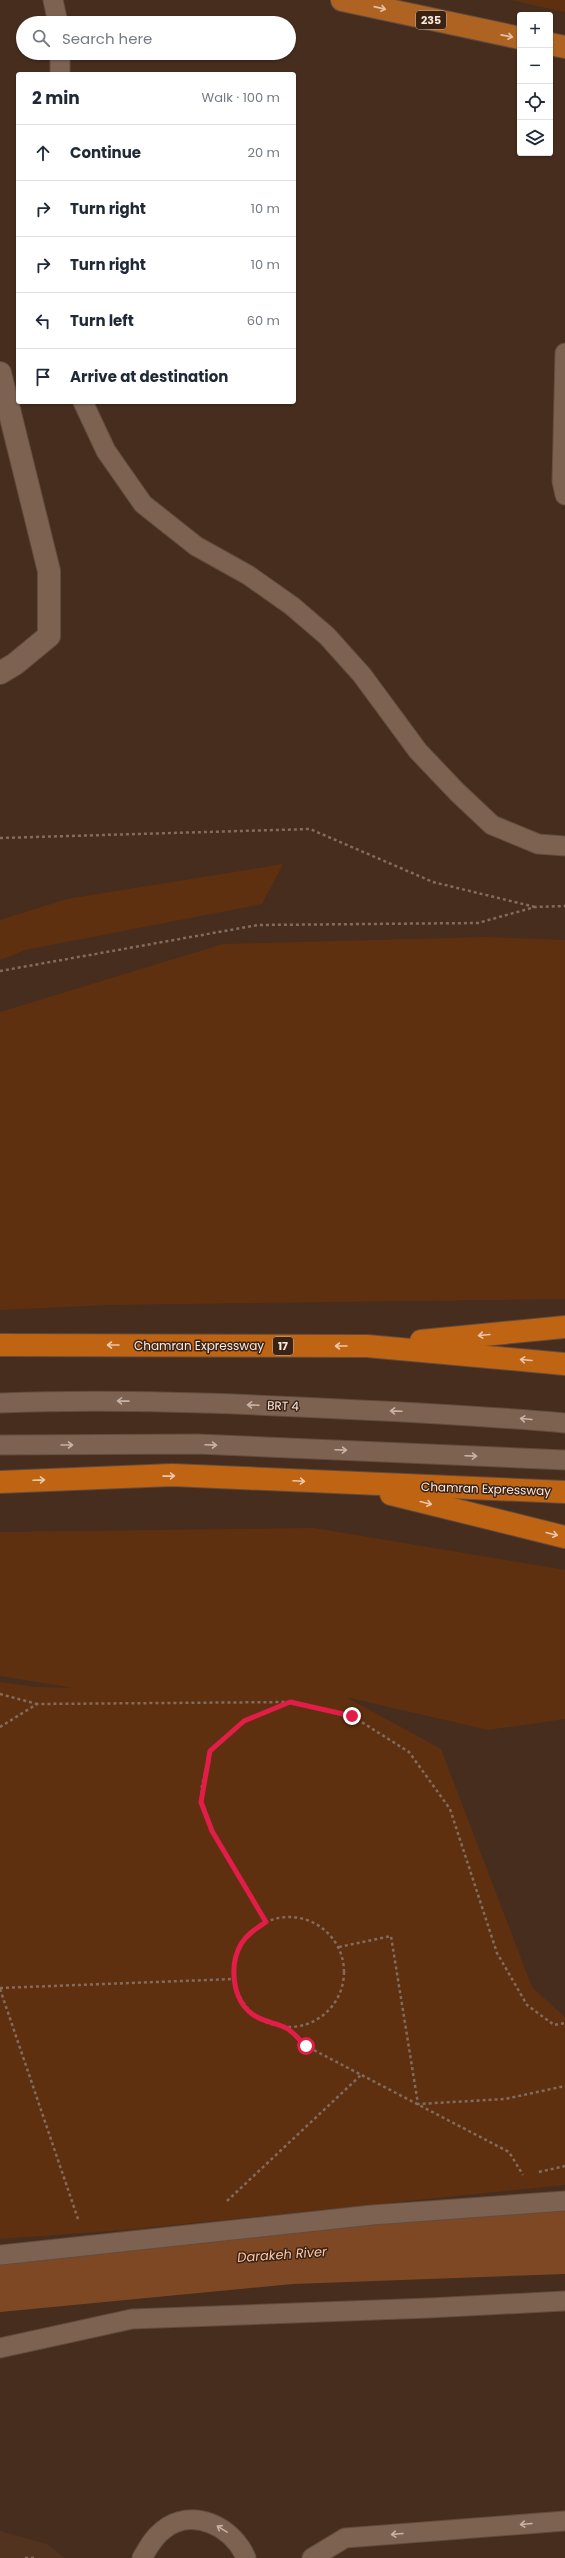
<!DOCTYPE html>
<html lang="en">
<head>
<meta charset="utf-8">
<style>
  body { margin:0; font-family:Poppins,sans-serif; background:#f6f6f7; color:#1f2937 }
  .controls { position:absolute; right:12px; top:12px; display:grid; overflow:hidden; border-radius:4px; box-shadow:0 1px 3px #0004 }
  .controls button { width:36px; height:36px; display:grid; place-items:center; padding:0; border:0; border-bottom:1px solid #e0e1e3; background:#fff; color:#1f2937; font:20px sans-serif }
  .stop { position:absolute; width:12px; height:12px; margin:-9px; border:3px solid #e11d48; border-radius:50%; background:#fff }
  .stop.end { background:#e11d48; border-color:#fff; box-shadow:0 1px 4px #0008 }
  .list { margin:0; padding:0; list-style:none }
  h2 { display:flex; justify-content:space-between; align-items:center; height:52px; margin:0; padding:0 16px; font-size:17px }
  h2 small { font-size:13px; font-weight:400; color:#747a83 }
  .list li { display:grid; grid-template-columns:26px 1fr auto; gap:12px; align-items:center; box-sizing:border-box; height:56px; padding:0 16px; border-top:1px solid #e0e1e3 }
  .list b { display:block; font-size:15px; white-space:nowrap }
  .list em { font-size:13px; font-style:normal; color:#747a83 }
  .icon { flex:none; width:22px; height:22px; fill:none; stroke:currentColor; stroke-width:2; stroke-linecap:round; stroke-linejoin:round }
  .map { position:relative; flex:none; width:565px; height:2558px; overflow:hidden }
  .search { position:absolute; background:#fff; box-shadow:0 1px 3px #0004; left:16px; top:16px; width:280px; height:44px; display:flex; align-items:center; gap:10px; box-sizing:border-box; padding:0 14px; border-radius:22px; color:#747a83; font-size:15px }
  .panel { position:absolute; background:#fff; box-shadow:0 1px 3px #0004; left:16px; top:72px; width:280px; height:332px; border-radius:4px }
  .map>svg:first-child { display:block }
</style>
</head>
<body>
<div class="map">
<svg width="565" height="2558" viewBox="0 0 565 2558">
  <rect width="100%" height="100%" fill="#462d1e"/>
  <!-- built -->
  <path fill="#523320" d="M 0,2531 L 47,2544 L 65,2558 L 0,2558 Z"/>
  <!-- green -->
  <g fill="#5f300f">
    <path d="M 511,0 L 565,0 L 565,12 Z"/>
    <path d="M 283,864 L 262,904 L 25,950 L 0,960 L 0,920 L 67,899 Z"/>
    <path d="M 487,937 L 565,940 L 565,1299 L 108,1305 L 0,1310 L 0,1012 L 223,944 Z"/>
    <path d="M 314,1528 L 565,1570 L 565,1719 L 488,1730 L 346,1697 L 441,1749 L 532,1987 L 565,2017 L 565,2185 L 124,2230 L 0,2239 L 0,1682 L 35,1687 L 74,1688 L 0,1676 L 0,1532 Z"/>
  </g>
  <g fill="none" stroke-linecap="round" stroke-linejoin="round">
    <!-- river -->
    <path stroke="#7f4825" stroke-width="64" d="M 0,2280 L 292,2252 L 565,2242"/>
    <!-- service casing -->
    <g stroke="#614c3f" stroke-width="21">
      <g id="service">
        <path d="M 53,0 L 58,23"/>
        <path d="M 60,53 L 60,74"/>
        <path d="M 565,353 L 562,481 L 565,495"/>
        <path d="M 83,402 L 106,451 L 143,504 L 196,546 L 248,575 L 292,606 L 327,636 L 362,675 L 418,751 L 457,792 L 492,825 L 538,844 L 565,846"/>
        <path d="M 0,1403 C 100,1399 200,1402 299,1407 C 388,1411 476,1415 565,1423"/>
        <path d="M 0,1445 L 197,1444 L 565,1460"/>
        <path d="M 0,2255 L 372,2215 L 565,2201"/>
        <path d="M 0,2348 L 132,2319 L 429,2308 L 565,2301"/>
        <path d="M 142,2558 C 148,2548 153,2538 162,2531 C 191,2506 233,2526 246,2558"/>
        <path d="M 312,2558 L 345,2538 L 565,2521"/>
      </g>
    </g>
    <!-- minor casing -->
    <g stroke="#614c3f" stroke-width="24">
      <path id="minor" d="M 0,373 L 49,571 L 49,636 L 15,664 L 0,673"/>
    </g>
    <!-- primary casing -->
    <g stroke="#614c3f" stroke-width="24">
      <g id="primary">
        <path d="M 342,0 L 520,38"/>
        <path d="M 550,44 L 565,47"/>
      </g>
    </g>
    <!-- trunk casing -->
    <g stroke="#614c3f" stroke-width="24">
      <g id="trunk">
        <path d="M 421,1341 L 565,1327"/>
        <path d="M 0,1345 L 367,1346 L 565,1364"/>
        <path d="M 0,1482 L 172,1475 L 565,1492"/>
        <path d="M 391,1494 L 565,1537"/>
      </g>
    </g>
    <!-- path -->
    <g stroke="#826c5f" stroke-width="2.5" stroke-dasharray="3 3" stroke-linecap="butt">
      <path d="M 0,838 L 310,829 L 433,882 L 535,907"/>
      <path d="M 0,971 L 258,925 L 478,923 L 535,907 L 565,906"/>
      <path d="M 0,1694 L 37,1704"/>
      <path d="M 0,1727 L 37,1704 L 291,1702 L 352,1716 L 409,1752 L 450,1809 L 497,1953 L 527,2005 L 554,2025 L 565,2023"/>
      <circle cx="289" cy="1972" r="55"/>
      <path d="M 266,1921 L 212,1831 L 201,1802 L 202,1785 L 211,1751 L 244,1721 L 288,1703"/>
      <path d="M 339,1947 L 391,1936 L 418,2104 L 505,2099 L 565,2086"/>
      <path d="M 0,1988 L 234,1979"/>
      <path d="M 0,1989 L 78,2219"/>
      <path d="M 286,2028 L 306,2046 L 509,2152 L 523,2175"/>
      <path d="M 539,2172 L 565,2166"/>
      <path d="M 227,2201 L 361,2075"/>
      <path d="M 25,2558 L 37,2558"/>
    </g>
    <!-- service -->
    <use href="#service" stroke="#7d6251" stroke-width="19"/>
    <!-- minor -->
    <use href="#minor" stroke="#7d6251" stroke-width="22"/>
    <!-- primary -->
    <use href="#primary" stroke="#ae6322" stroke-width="22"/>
    <!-- trunk -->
    <use href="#trunk" stroke="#be6412" stroke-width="22"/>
  </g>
  <!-- one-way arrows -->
  <defs><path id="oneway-shaft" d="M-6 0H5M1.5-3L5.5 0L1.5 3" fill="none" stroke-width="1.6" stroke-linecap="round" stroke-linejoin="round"/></defs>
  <g stroke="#e3c1a7">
    <use href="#oneway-shaft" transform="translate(380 8) rotate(13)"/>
    <use href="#oneway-shaft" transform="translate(507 36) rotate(11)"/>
  </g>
  <g stroke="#ebc8ac">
    <use href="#oneway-shaft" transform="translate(484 1335) rotate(175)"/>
    <use href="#oneway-shaft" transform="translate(113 1345) rotate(-180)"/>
    <use href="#oneway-shaft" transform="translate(341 1346) rotate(-180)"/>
    <use href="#oneway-shaft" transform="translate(526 1360) rotate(-175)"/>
    <use href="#oneway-shaft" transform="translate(169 1476) rotate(-1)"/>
    <use href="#oneway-shaft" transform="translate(39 1480) rotate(-2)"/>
    <use href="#oneway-shaft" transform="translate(299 1481) rotate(3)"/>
    <use href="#oneway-shaft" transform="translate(426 1503) rotate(14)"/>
    <use href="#oneway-shaft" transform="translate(552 1534) rotate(14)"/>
  </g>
  <g stroke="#c8b3a7">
    <use href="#oneway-shaft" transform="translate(123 1401) rotate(-179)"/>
    <use href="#oneway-shaft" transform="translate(253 1405) rotate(-178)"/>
    <use href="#oneway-shaft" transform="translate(396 1411) rotate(-178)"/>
    <use href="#oneway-shaft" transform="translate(526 1419) rotate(-175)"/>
    <use href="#oneway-shaft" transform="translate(67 1445)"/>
    <use href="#oneway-shaft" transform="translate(211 1445) rotate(2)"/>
    <use href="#oneway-shaft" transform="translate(341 1450) rotate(2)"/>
    <use href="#oneway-shaft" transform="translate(471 1456) rotate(2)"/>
    <use href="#oneway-shaft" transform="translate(526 2524) rotate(175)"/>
    <use href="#oneway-shaft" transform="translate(222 2529) rotate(-148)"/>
    <use href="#oneway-shaft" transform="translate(397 2534) rotate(175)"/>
  </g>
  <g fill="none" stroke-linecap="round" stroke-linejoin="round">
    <!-- route -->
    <path stroke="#e11d48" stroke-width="5" d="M 306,2046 C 300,2041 293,2031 286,2028 C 275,2022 265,2023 252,2014 C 232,1999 229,1965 241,1944 C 247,1934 257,1928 266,1922 L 212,1831 L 201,1802 L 210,1751 L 244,1721 L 290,1702 L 352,1716"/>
  </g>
  <g text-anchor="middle" stroke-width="3" stroke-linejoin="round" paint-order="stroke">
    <!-- shield labels -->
    <g fill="#3b2314" stroke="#c1aea3" stroke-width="1">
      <rect x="416" y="11" width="30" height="18" rx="3"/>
      <rect x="273" y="1337" width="20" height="18" rx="3"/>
    </g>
    <g font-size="11" font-weight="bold" fill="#fae9e0">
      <text x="431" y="24">235</text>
      <text x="283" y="1350">17</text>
    </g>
    <!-- street labels -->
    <g font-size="12" fill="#fae9e0" stroke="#3b2314">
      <text x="199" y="1350">Chamran Expressway</text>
      <text transform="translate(283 1406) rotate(2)" y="4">BRT 4</text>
      <text transform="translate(486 1489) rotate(2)" y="4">Chamran Expressway</text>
    </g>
    <!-- water labels -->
    <g font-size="13" font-style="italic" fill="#fcc8aa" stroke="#3b2314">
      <text transform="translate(282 2254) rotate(-4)" y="5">Darakeh River</text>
    </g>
  </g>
</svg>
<div class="controls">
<button>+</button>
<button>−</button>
<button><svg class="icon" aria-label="locate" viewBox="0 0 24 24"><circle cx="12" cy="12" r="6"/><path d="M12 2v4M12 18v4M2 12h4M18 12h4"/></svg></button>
<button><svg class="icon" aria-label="layers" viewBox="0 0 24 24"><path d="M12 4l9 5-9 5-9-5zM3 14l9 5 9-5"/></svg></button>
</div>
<div class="stop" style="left:306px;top:2046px"></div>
<div class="stop end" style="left:352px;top:1716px"></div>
<div class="search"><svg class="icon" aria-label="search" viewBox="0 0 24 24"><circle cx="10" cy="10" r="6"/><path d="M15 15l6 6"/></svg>Search here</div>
<section class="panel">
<h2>2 min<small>Walk · 100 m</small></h2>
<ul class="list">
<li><svg class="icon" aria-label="ahead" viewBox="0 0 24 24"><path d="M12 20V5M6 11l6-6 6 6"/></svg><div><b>Continue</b></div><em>20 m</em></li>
<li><svg class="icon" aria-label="right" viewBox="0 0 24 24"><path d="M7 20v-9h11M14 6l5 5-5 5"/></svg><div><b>Turn right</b></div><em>10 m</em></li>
<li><svg class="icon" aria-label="right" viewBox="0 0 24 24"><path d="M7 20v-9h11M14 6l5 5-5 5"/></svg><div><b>Turn right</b></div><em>10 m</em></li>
<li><svg class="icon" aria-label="left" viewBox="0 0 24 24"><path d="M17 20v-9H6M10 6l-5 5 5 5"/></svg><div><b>Turn left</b></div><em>60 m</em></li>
<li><svg class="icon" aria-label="arrive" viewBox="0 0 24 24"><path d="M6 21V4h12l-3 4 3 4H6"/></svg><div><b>Arrive at destination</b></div></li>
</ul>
</section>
</div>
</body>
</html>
